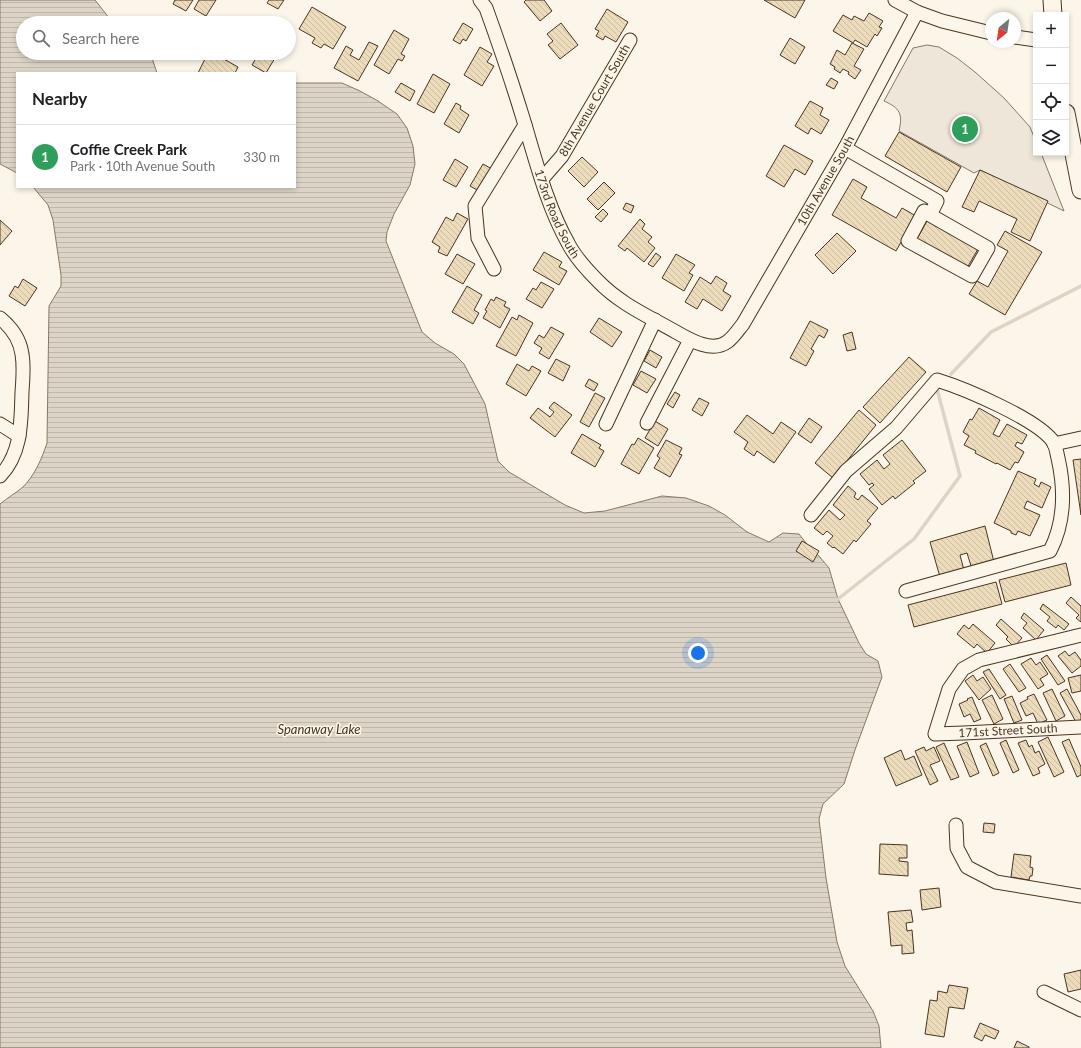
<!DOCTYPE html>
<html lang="en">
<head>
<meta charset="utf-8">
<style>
  body { margin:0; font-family:Lato,sans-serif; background:#f2f2f2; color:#202124 }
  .controls { position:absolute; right:12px; top:12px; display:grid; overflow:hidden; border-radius:0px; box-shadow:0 2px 6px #0003 }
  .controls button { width:36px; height:36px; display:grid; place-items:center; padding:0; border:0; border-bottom:1px solid #e0e0e0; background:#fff; color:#202124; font:20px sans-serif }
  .compass { position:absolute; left:985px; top:12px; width:36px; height:36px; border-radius:50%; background:#fff; box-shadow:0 2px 6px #0003; rotate:209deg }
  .you { position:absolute; left:698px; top:653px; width:14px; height:14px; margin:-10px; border:3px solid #fff; border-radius:50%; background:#1a73e8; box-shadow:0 0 0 6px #1a73e833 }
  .badge { display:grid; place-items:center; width:26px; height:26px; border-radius:50%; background:#c62828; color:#fff; font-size:13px; font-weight:700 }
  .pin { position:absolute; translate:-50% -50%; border:2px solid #fff; box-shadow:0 1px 4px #0006 }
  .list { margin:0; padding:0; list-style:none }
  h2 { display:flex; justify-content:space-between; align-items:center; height:52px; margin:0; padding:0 16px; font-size:17px }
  h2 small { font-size:13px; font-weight:400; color:#757577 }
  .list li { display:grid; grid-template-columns:26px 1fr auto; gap:12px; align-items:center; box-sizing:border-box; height:64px; padding:0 16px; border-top:1px solid #e0e0e0 }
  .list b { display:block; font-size:15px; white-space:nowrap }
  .list p { margin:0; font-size:13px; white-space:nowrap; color:#757577 }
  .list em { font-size:13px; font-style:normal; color:#757577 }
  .icon { flex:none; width:22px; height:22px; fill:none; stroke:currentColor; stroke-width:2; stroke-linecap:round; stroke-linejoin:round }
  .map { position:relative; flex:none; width:1081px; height:1048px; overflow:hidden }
  .search { position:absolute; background:#fff; box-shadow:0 2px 6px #0003; left:16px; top:16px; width:280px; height:44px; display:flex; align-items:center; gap:10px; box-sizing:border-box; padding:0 14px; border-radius:22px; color:#757577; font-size:15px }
  .panel { position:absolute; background:#fff; box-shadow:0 2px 6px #0003; left:16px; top:72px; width:280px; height:116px; border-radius:0px }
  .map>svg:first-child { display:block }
</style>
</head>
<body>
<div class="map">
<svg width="1081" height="1048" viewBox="0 0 1081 1048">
  <defs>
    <pattern id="water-rules" width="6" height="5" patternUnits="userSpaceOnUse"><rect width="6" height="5" fill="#dcd4c6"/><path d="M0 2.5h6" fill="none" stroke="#beb7aa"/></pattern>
    <pattern id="building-back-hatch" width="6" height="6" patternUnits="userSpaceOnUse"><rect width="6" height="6" fill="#ecdcbc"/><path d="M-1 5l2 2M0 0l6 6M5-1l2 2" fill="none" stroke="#ccbda1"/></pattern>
  </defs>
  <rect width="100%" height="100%" fill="#fbf6e9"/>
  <!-- green -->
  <path fill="#ede6d9" stroke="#887966" d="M 927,45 L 939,47 L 957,58 L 975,72 L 1004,98 L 1030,127 L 1036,142 L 1036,153 L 1041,153 L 1064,211 L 980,170 L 974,173 L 899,131 C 903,114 900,108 884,101 L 913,48 Z"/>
  <!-- water -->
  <g fill="url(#water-rules)" stroke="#887966">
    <path d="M 0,0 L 95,0 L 113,23 L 23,23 L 23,53 L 146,53 L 152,58 L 157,73 L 17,73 L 17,173 L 0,164 Z"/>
    <path d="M 295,83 L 342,83 L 360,91 L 378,101 L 397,114 L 407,128 L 413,146 L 415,164 L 410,185 L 394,214 L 387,232 L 386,241 L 422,332 L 435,343 L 454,354 L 464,364 L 475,385 L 485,404 L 498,461 L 509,472 L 565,505 L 584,513 L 605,511 L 662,496 L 686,498 L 709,506 L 725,515 L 747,532 L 769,542 L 783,533 L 799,534 L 810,548 L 819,556 L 829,568 L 838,599 L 859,643 L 866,654 L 878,661 L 882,677 L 855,750 L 844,784 L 823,804 L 819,819 L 826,878 L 837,942 L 845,966 L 873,1011 L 879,1026 L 881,1048 L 0,1048 L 0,504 C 7,498 16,493 23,487 C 35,475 42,458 47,443 L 49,306 L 61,286 L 61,275 L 53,220 L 48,205 L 33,187 L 295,187 Z"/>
  </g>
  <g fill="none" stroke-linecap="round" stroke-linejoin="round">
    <!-- stream -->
    <g stroke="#dcd4c6" stroke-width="3.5">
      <path d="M 951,374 L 991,332 L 1081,286"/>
      <path d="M 838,599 L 914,539 L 960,476 L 937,389"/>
    </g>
  </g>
  <!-- building -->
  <g fill="url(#building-back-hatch)" stroke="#4a3520">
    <path d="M 175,0 L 193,0 L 186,11 L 173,4 Z"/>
    <path d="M 199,0 L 216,0 L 206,16 L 194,9 Z"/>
    <path d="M 269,0 L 284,0 L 278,9 L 267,3 Z"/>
    <path d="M 526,0 L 544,0 L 552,11 L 540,21 L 524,2 Z"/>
    <path d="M 764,0 L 805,0 L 795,18 Z"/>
    <path d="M 312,7 L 346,27 L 333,49 L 324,44 L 321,48 L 312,43 L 315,38 L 299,29 Z"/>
    <path d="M 607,9 L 628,22 L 616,42 L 605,36 L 603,40 L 596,36 L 599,31 L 595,29 Z"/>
    <path d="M 869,13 L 883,21 L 879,27 L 882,28 L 877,36 L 875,34 L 867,47 L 855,40 L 853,43 L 833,31 L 843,15 L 852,20 L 854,16 L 864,21 Z"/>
    <path d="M 463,23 L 473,29 L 466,41 L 463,39 L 460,44 L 453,40 Z"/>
    <path d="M 561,23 L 578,45 L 560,59 L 548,45 L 553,41 L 547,34 Z"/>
    <path d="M 394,30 L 409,39 L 401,54 L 405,56 L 402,61 L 398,59 L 389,74 L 374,65 Z"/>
    <path d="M 790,38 L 805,47 L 795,64 L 780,55 Z"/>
    <path d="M 369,42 L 378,46 L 358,81 L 334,68 L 346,46 L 353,50 L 350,55 L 359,60 Z"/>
    <path d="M 852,43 L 864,49 L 854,66 L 861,70 L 855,79 L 848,74 L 849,72 L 843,69 L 840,73 L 834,69 L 835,67 L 830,64 L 837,50 L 845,55 Z"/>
    <path d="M 480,47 L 492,54 L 487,62 L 494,66 L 482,86 L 464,75 Z"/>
    <path d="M 208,53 L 213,53 L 238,67 L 235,73 L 198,73 Z"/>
    <path d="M 259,53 L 278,53 L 266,73 L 252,65 Z"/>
    <path d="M 433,74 L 450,84 L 434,113 L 417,104 Z"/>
    <path d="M 831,78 L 838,82 L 834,89 L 826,85 Z"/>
    <path d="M 401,83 L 415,91 L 410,101 L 395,92 Z"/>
    <path d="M 810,101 L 823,108 L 820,115 L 829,120 L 821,134 L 811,128 L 808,134 L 795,126 Z"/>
    <path d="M 456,103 L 461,106 L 460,109 L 469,115 L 459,133 L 444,124 Z"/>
    <path d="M 899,132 L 961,167 L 947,192 L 885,156 Z"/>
    <path d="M 784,145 L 813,161 L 805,175 L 795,169 L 784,187 L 766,176 Z"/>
    <path d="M 582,157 L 598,172 L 584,187 L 568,171 Z"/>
    <path d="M 455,159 L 468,167 L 456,187 L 443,180 Z"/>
    <path d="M 483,164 L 492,169 L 479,191 L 470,186 Z"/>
    <path d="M 980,170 L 1048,201 L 1030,241 L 1011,232 L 1017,219 L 979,201 L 974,212 L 962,207 Z"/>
    <path d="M 853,179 L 867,187 L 861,198 L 896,218 L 902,208 L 916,216 L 896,251 L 832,215 Z"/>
    <path d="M 604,182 L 615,193 L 598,210 L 587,199 Z"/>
    <path d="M 626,203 L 634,206 L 631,213 L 623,209 Z"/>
    <path d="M 603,209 L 608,214 L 601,222 L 595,217 Z"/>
    <path d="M 457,213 L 468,219 L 447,256 L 438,252 L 440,247 L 432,242 L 446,217 L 453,221 Z"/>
    <path d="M 640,219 L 645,224 L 642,229 L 652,237 L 648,242 L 655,248 L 644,262 L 627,248 L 625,251 L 618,246 Z"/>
    <path d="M 0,220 L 12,231 L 0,245 Z"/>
    <path d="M 927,221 L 978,249 L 967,268 L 917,239 Z"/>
    <path d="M 1005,231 L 1042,252 L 1005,315 L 969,294 L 977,281 L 988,287 L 1008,251 L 997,245 Z"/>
    <path d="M 837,233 L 856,251 L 833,274 L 815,255 Z"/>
    <path d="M 544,252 L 562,262 L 559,267 L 567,271 L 559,285 L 533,270 Z"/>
    <path d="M 656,253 L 661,257 L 653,267 L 648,264 Z"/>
    <path d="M 457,254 L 475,264 L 463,284 L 445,274 Z"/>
    <path d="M 676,254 L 695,265 L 689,273 L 693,275 L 684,291 L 662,278 Z"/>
    <path d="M 716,276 L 727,283 L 723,291 L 731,296 L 722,311 L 703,299 L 697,309 L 685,302 L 700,277 L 711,284 Z"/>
    <path d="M 23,279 L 37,288 L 25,306 L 9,296 L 15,286 L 18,288 Z"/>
    <path d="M 541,282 L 554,289 L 542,308 L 526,299 L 533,288 L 536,290 Z"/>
    <path d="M 467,286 L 482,295 L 474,310 L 479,313 L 473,324 L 452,312 Z"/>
    <path d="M 496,297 L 506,302 L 504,306 L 510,309 L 500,328 L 483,318 L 487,311 L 485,310 L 491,299 L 494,301 Z"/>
    <path d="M 519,315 L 533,323 L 516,356 L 496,346 L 512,317 L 517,320 Z"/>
    <path d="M 599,318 L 622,332 L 612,347 L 590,332 Z"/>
    <path d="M 810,321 L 828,330 L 824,338 L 819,335 L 811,349 L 814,351 L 806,366 L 790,358 Z"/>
    <path d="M 551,327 L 564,334 L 549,359 L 539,353 L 542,348 L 534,343 L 539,335 L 544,338 Z"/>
    <path d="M 852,332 L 856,349 L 847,351 L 843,335 Z"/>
    <path d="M 650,350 L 662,357 L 656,368 L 644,361 Z"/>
    <path d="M 909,357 L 926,372 L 880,423 L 863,407 Z"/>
    <path d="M 556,359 L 570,366 L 563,381 L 548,373 Z"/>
    <path d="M 517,364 L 529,371 L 532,366 L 541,371 L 526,396 L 506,384 Z"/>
    <path d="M 641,371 L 656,379 L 647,393 L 633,385 Z"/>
    <path d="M 589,379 L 598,384 L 594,391 L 585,386 Z"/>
    <path d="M 675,392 L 680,395 L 673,408 L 667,404 Z"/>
    <path d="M 595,393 L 605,398 L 589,427 L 580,422 Z"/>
    <path d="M 699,398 L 709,403 L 702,416 L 692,410 Z"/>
    <path d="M 554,402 L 572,415 L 555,437 L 530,418 L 538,408 L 550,417 L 554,412 L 549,408 Z"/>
    <path d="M 979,408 L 1000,420 L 993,434 L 999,437 L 1007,424 L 1027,435 L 1022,444 L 1017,442 L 1015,446 L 1024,452 L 1018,463 L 1015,462 L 1010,470 L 997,463 L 996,464 L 975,453 L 976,451 L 964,445 L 969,436 L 963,432 L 970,419 L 972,420 Z"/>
    <path d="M 859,410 L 876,425 L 833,478 L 815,463 Z"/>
    <path d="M 747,415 L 773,434 L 781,422 L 796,432 L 774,463 L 757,451 L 754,456 L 744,449 L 748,442 L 734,432 Z"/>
    <path d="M 809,418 L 822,427 L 811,443 L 798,434 Z"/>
    <path d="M 655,421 L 668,429 L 658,446 L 645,438 Z"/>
    <path d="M 582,434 L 601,445 L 599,448 L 604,451 L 595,467 L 571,453 Z"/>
    <path d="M 638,438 L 654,448 L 639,474 L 621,464 L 632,444 L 634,445 Z"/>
    <path d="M 666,440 L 682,448 L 679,454 L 682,455 L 670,477 L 654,468 L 660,458 L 657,456 Z"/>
    <path d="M 902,440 L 926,471 L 913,481 L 915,483 L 895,499 L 893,496 L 882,505 L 869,489 L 874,485 L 872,483 L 869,485 L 860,474 L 877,460 L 884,469 L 890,464 L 883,455 Z"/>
    <path d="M 1081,459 L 1081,515 L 1073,460 Z"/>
    <path d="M 1018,471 L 1036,479 L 1034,484 L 1039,487 L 1041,482 L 1051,487 L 1042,508 L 1027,501 L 1024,508 L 1040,515 L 1030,536 L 1018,531 L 1016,535 L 1011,533 L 1011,531 L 994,523 Z"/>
    <path d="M 848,486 L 856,493 L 854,497 L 858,500 L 862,495 L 878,508 L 867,521 L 871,524 L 856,542 L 854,540 L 843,554 L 834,547 L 833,548 L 827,543 L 833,536 L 827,531 L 823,535 L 814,528 L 829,510 L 840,520 L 845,515 L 833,505 Z"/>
    <path d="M 985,526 L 994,562 L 972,569 L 967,553 L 960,555 L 964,570 L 940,577 L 930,542 Z"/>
    <path d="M 802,541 L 819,551 L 813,562 L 796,551 Z"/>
    <path d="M 1066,563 L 1071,585 L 1005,602 L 999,580 Z"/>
    <path d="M 996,582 L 1002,604 L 914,627 L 908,605 Z"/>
    <path d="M 1071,597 L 1081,606 L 1081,622 L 1076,618 L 1079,615 L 1066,603 Z"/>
    <path d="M 1043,604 L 1069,624 L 1064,630 L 1058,625 L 1056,628 L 1047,621 L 1050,617 L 1040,609 Z"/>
    <path d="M 1024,613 L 1044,630 L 1036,640 L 1023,628 L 1027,623 L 1021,618 Z"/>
    <path d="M 1001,619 L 1022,638 L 1014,647 L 1006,639 L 1008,637 L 996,625 Z"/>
    <path d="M 973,624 L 995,643 L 987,653 L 977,644 L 974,648 L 957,634 L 964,625 L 969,629 Z"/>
    <path d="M 1065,651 L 1069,656 L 1075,652 L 1081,660 L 1081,666 L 1072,673 L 1058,656 Z"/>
    <path d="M 1047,655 L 1065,681 L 1058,685 L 1041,659 Z"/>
    <path d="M 1031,658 L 1036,665 L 1040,662 L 1048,674 L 1040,679 L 1044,685 L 1038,689 L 1021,664 Z"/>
    <path d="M 1010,664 L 1026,688 L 1019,692 L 1003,669 Z"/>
    <path d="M 989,669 L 1006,695 L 1000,699 L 983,672 Z"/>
    <path d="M 973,675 L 977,681 L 983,677 L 991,689 L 979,700 L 965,681 Z"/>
    <path d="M 1081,675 L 1081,691 L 1072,693 L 1068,678 Z"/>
    <path d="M 1052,689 L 1065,716 L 1056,721 L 1043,693 Z"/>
    <path d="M 1067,689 L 1081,715 L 1081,720 L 1076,722 L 1060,693 Z"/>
    <path d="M 1034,694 L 1047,720 L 1038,724 L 1033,713 L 1026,716 L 1020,703 L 1028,699 L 1027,697 Z"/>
    <path d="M 992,695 L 1003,719 L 994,724 L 982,700 Z"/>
    <path d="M 1012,696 L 1022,720 L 1014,723 L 1004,699 Z"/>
    <path d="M 972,697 L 981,719 L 974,722 L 970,714 L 964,717 L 959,704 L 968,700 L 967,699 Z"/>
    <path d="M 1048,737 L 1064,772 L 1054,777 L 1038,742 Z"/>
    <path d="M 1069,739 L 1081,767 L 1081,775 L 1077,777 L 1062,742 Z"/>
    <path d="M 1006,740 L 1019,770 L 1013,773 L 1000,743 Z"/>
    <path d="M 1026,740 L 1029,747 L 1032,745 L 1035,753 L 1039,751 L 1045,764 L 1038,768 L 1040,773 L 1033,776 L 1018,743 Z"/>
    <path d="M 967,742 L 979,773 L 970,777 L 957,746 Z"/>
    <path d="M 944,743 L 959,777 L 951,780 L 936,747 Z"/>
    <path d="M 986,743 L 999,773 L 993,776 L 980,746 Z"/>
    <path d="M 924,747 L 926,751 L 934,747 L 940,761 L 930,765 L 938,781 L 930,785 L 915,751 Z"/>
    <path d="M 901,750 L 905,760 L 914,756 L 922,775 L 896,786 L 884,758 Z"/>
    <path d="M 984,823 L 995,824 L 994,833 L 983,832 Z"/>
    <path d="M 880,844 L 907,845 L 907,858 L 899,858 L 899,861 L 908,862 L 908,876 L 879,874 Z"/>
    <path d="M 1014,854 L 1031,856 L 1030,867 L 1033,868 L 1032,876 L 1030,876 L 1029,880 L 1011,877 Z"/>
    <path d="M 939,888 L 941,907 L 922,910 L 920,890 Z"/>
    <path d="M 911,910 L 913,922 L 906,923 L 907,931 L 912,930 L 914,953 L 902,954 L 902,945 L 891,946 L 888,912 Z"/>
    <path d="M 1081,970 L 1081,989 L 1068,992 L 1064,974 Z"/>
    <path d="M 949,985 L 968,988 L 964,1009 L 949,1007 L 944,1037 L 925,1034 L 930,1000 L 937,1001 L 938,991 L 947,993 Z"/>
    <path d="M 980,1023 L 999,1031 L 995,1039 L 985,1035 L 982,1041 L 974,1037 Z"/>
    <path d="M 1017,1041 L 1029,1047 L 1029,1048 L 1014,1048 Z"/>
  </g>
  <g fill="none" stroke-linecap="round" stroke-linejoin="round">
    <!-- minor casing -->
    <g stroke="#4a3520" stroke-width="15">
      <g id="minor">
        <path id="s1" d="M 480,0 L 486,8 C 499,44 511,79 522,115 C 535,157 546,204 568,243 C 575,257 587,270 598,281 C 620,304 650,317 676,332 C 690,340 712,353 727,342 C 734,337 738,330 743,324 L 845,148 L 917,12"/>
        <path d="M 895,0 L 917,12 L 942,21 L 991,33"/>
        <path d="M 1015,37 L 1036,40"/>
        <path d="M 845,148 L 937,201 L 930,215 L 924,211 L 908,241 L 972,276 L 988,248 L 930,215"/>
        <path id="s2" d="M 542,179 L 562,156 L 630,40"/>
        <path d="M 494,269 L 478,238 L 475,206 L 525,125"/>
        <path d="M 0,318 C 11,327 20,340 22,354 C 24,366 23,380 22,392 C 21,422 22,453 0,476"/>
        <path d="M 647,423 L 690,340"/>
        <path d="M 0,424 L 19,436"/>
        <path d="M 606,424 L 655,320"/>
        <path d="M 1054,444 L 1081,438"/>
        <path d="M 811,515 L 846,471 L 896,428 L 937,380 C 963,388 1040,420 1054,443 C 1056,447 1057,454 1058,458 C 1065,489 1065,522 1050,551 L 906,591"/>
        <path id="s3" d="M 1081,635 L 979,660 L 963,669 L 949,689 L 935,734 L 964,733 L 1081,727"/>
        <path d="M 956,825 L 957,848 L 967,867 L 996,882 L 1081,896"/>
        <path d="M 1044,992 L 1081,1010"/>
      </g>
    </g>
    <!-- major casing -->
    <g stroke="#4a3520" stroke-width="19">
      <g id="major">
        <path d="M 1052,0 L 1053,15"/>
        <path d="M 1066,113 L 1081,190"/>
      </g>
    </g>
    <!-- minor -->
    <use href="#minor" stroke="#fbf6e9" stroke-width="13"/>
    <!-- major -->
    <use href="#major" stroke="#fbf6e9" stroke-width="17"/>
  </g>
  <g text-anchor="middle" stroke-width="3" stroke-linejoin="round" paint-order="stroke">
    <!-- street labels -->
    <g font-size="12" fill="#4a3520" stroke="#fbf6e9">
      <text dy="4" stroke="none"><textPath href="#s2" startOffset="95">8th Avenue Court South</textPath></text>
      <text dy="4" stroke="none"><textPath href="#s1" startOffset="646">10th Avenue South</textPath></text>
      <text dy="4" stroke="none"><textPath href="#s1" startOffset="228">173rd Road South</textPath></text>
      <text dy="4" stroke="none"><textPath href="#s3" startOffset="268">171st Street South</textPath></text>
    </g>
    <!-- water labels -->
    <g font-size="13" font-style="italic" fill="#4a3520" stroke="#fbf6e9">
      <text x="319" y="734">Spanaway Lake</text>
    </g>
  </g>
</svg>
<div class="controls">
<button>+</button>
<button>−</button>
<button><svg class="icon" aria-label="locate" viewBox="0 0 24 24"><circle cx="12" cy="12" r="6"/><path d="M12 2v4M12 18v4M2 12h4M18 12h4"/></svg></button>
<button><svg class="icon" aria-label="layers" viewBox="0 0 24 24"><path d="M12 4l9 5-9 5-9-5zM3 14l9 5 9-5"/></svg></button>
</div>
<svg class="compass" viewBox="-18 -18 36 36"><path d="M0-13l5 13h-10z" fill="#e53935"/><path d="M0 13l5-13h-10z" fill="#757577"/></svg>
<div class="you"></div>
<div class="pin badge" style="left:965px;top:129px;background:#2e9e5b">1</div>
<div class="search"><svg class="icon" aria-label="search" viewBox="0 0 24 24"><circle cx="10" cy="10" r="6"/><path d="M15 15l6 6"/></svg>Search here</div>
<section class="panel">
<h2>Nearby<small></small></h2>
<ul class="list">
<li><span class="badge" style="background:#2e9e5b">1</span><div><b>Coffie Creek Park</b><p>Park · 10th Avenue South</p></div><em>330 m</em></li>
</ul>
</section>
</div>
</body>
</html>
